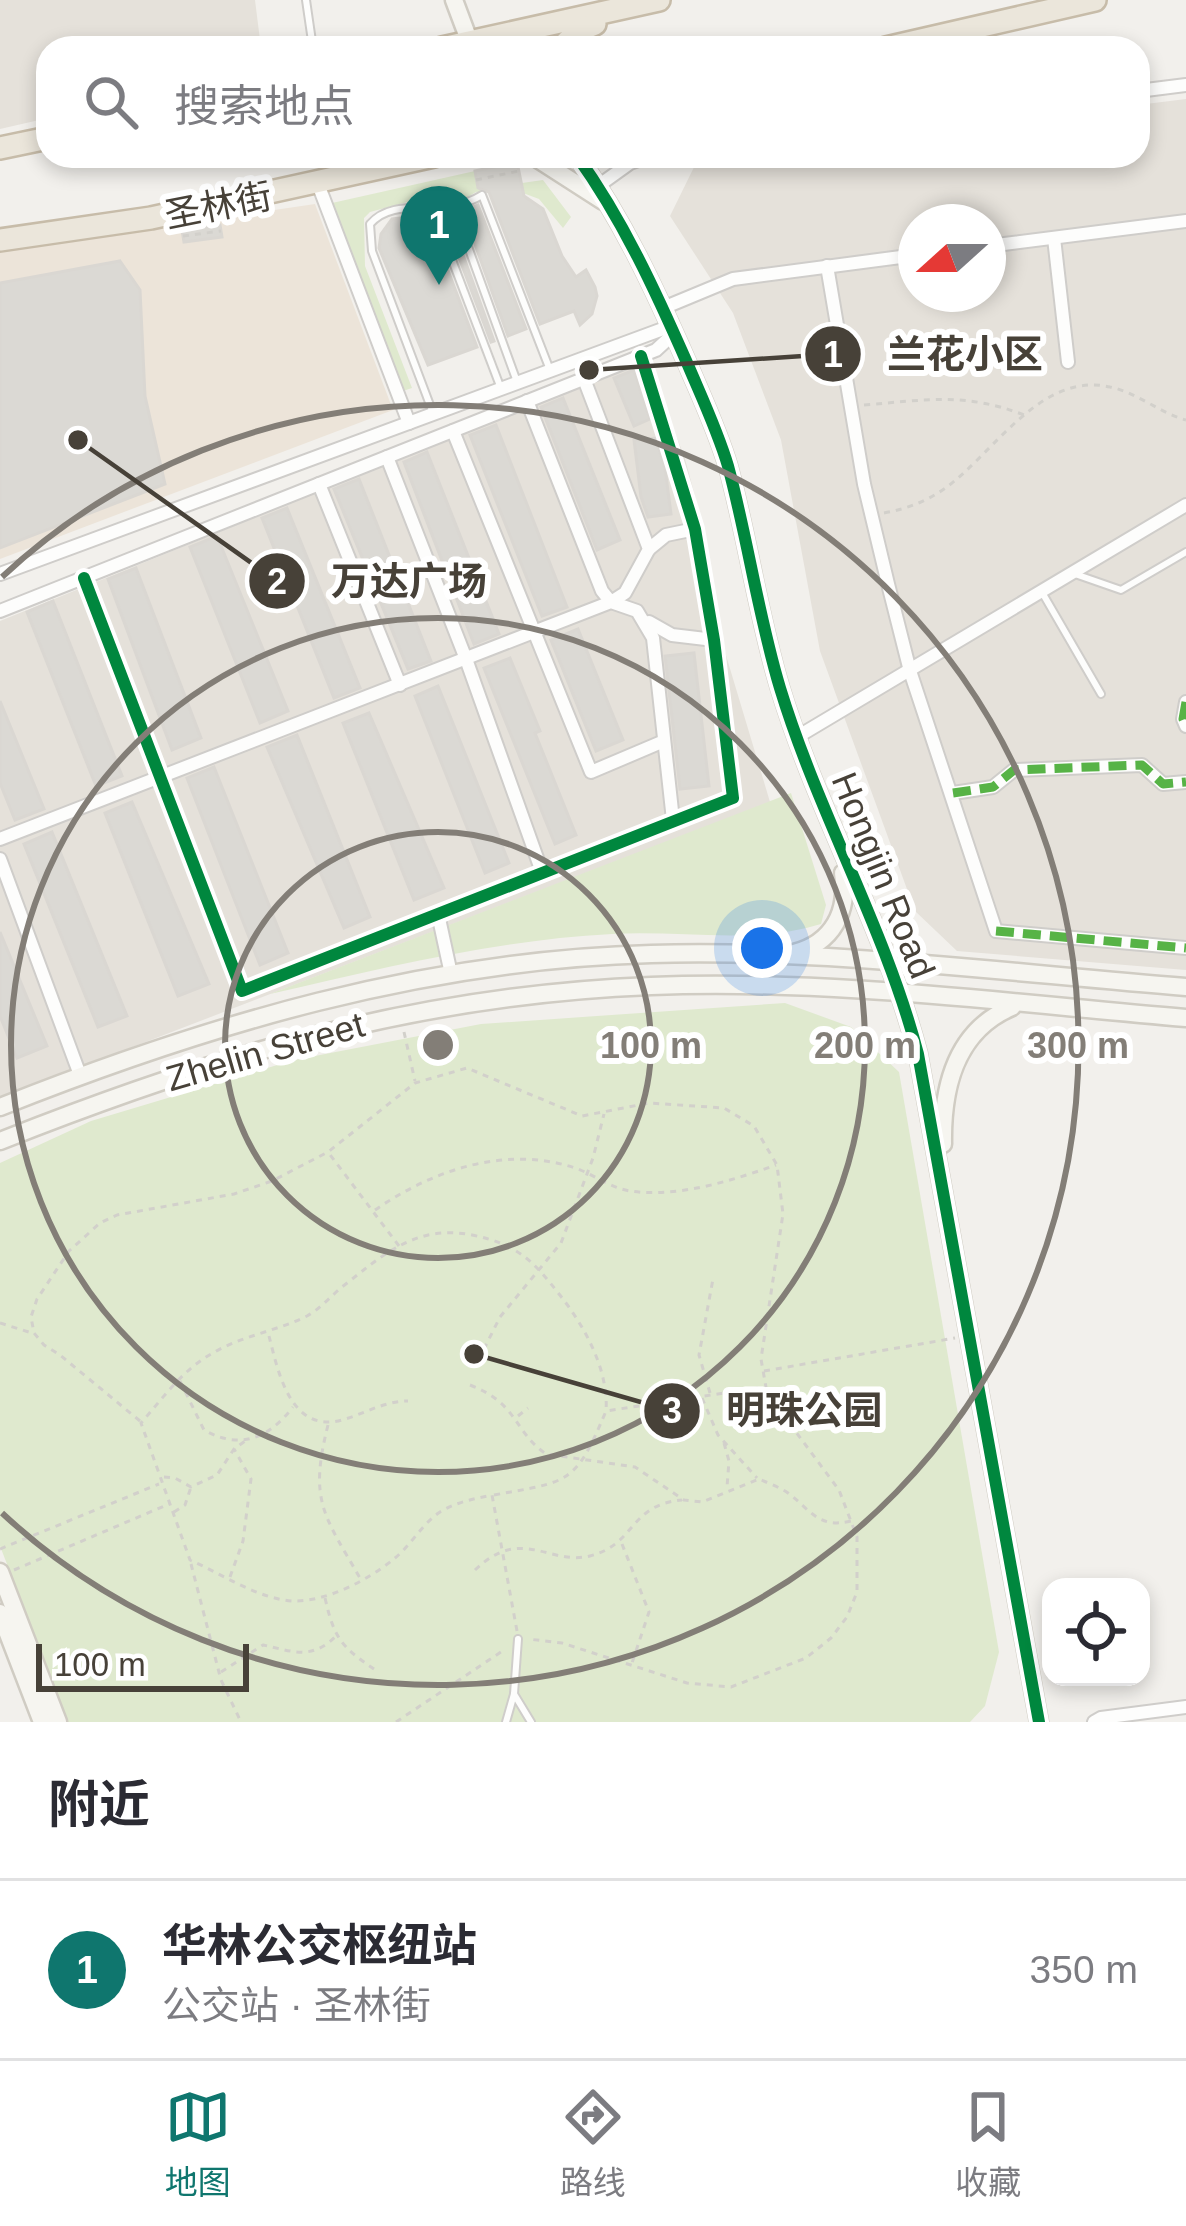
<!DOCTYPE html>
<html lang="zh">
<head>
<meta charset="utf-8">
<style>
  body { margin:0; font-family:Arial,"Noto Sans SC",sans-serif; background:#f7f7f7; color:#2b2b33 }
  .controls { position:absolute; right:36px; bottom:36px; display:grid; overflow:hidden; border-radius:24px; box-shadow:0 6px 18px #0003 }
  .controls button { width:108px; height:108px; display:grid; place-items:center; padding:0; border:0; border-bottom:3px solid #e1e1e2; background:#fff; color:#2b2b33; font:60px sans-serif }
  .compass { position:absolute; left:898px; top:204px; width:108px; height:108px; border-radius:50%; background:#fff; box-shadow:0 6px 18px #0003; rotate:249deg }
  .scale { position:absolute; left:36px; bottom:30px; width:213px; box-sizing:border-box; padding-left:12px; border:6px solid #474138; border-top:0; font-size:33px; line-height:42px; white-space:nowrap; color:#474138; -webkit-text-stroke:9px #fff; paint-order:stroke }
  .you { position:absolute; left:762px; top:948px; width:42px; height:42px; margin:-30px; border:9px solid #fff; border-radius:50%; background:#1a73e8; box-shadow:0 0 0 18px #1a73e833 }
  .badge { display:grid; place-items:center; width:78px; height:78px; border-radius:50%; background:#0f766e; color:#fff; font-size:39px; font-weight:700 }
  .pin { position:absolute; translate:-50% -99px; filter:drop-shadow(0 3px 6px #0008) }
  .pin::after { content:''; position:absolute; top:63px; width:42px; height:36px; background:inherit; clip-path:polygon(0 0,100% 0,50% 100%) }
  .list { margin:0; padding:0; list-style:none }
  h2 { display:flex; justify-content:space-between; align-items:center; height:156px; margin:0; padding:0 48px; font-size:51px }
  h2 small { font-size:39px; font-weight:400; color:#7c7c81 }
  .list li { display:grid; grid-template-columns:78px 1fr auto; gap:36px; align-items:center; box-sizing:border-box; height:180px; padding:0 48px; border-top:3px solid #e1e1e2 }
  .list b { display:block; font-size:45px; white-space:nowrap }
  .list p { margin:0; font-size:39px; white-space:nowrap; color:#7c7c81 }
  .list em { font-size:39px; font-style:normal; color:#7c7c81 }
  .icon { flex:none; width:66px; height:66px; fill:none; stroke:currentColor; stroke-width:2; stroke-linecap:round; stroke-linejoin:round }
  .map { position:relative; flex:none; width:1186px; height:1722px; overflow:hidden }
  .search { position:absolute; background:#fff; box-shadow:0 6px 18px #0003; left:36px; right:36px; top:36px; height:132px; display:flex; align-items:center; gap:30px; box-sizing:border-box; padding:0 42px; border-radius:36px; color:#7c7c81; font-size:45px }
  .sheet { height:336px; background:#fff }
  nav { display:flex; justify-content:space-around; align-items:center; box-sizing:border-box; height:168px; border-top:3px solid #e1e1e2; background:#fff; font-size:33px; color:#7c7c81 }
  nav a { display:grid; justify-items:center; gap:6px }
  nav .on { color:#0f766e }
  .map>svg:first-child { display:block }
</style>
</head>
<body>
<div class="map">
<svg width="1186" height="1722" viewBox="0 0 1186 1722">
  <rect width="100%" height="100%" fill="#f2f0ec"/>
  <!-- residential -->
  <g fill="#e5e1da" fill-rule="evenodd">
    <path d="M 0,0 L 255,0 L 261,48 L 48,48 L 48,118 L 0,129 Z"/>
    <path d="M 1186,99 L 1186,970 L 957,951 L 915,911 L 820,651 L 781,440 L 733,313 L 670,216 L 698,159 L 1138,156 L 1138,105 ZM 916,222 L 988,222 L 988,294 L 916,294 Z"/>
    <path d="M 647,358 L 685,459 L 701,518 L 725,652 L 770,802 L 0,1098 L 0,621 Z"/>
  </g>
  <!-- commercial -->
  <path fill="#ece4d9" d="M 315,204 L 393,410 L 0,559 L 0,251 Z"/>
  <!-- green -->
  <g fill="#dfe9ce">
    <path d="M 475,171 L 479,189 L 521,180 L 522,183 L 543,180 L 571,217 L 563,228 L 539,199 L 515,190 L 476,192 L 457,203 L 415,200 L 370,212 L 364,218 L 365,266 L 412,388 L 403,391 L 332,203 Z"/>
    <path d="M 791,793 L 826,905 L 821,924 C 753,945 683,930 612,934 C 496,940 383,968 270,994 Z"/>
    <path d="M 785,1003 L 851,1027 L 899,1072 L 999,1652 L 985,1706 L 970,1722 L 68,1722 L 0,1546 L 0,1163 L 91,1121 L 294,1060 L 481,1024 Z"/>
  </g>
  <!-- building -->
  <g fill="#dbd9d4" stroke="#dad7d2" stroke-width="3">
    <path d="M 517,162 L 524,196 L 543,209 L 562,256 L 576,277 L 586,270 L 595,287 L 597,296 L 592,314 L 580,325 L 574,311 L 540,324 L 489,192 L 478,188 L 475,171 Z"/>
    <path d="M 478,205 L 526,329 L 508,336 L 463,211 Z"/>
    <path d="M 427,215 L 477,347 L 428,365 L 379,248 L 381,234 L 392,219 Z"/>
    <path d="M 449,216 L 494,341 L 491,342 L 444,218 Z"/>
    <path d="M 220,225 L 222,237 L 184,242 L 182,230 Z"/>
    <path d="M 120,261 L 140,290 L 145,396 L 165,484 L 0,548 L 0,283 Z"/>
    <path d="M 634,370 L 650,419 L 634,426 L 614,378 Z"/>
    <path d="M 563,398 L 620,540 L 597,550 L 541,407 Z"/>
    <path d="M 496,425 L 567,607 L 542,616 L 470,435 Z"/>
    <path d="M 656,438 L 665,468 L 671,514 L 648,517 L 641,497 L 634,440 Z"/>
    <path d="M 427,452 L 499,634 L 474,644 L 404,462 Z"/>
    <path d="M 359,479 L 431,661 L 408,669 L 334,489 Z"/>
    <path d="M 287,508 L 360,688 L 334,698 L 262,518 Z"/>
    <path d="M 217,536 L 288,711 L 260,723 L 190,547 Z"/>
    <path d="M 136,568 L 201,738 L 172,750 L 108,579 Z"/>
    <path d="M 53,601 L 122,776 L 96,786 L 27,612 Z"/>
    <path d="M 578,629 L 623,740 L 596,751 L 551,640 Z"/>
    <path d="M 694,653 L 709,786 L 680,789 L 665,656 Z"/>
    <path d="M 510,658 L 540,731 L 535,733 L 576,835 L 555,844 L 484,668 Z"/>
    <path d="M 438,686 L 509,863 L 485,873 L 415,696 Z"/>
    <path d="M 0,701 L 44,809 L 15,820 L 0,783 Z"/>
    <path d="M 369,713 L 444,888 L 414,900 L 343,723 Z"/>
    <path d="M 297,735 L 370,917 L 344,928 L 267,747 Z"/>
    <path d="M 214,767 L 288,953 L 260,965 L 187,778 Z"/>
    <path d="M 132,802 L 209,984 L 178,996 L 105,813 Z"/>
    <path d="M 52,832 L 127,1016 L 98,1027 L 24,844 Z"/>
    <path d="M 0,932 L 47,1046 L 17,1058 L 0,1016 Z"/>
  </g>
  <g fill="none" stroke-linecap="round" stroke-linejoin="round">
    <!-- lane casing -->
    <g stroke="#cfcdca" stroke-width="10">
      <g id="lane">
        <path d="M 306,0 L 313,48"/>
        <path d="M 454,208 L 516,379"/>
        <path d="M 433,210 L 500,386"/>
        <path d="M 433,413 L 372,251 L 370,224 C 396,194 442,220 482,195 L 550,370"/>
        <path d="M 1075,574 L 1121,590 L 1186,552"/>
        <path d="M 1043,594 L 1101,694"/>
        <path d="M 514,1694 L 531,1722"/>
        <path d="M 506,1722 L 514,1694 L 518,1639"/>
      </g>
    </g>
    <!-- street casing -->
    <g stroke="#cfcdca" stroke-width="16">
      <g id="street">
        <path d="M 1138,91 L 1186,85"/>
        <path d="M 318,184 L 409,423"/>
        <path d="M 598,186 L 630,163 L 650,156"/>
        <path d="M 1054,238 L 1068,362"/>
        <path d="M 988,246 L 1186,221"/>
        <path d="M 827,266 L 864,484 L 888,584 L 910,671 L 996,931 L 1186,948"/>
        <path d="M 663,308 L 733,279 L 916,255"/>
        <path d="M 527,401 L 602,591 L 611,602 L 625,593 L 649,549 L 584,379"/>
        <path d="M 453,431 L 591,772 L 664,741"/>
        <path d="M 387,457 L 466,659 L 542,872"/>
        <path d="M 319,484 L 400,685"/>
        <path d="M 649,549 L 666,535 L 695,529"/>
        <path d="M 0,574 L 671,326"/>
        <path d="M 84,578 L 242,991 L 733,798 L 714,640 L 695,529 L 641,356"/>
        <path d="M 0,611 L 656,350 L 668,339 L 671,327"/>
        <path d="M 649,622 L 672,635 L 714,640"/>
        <path d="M 1186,702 L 1183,719 L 1186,726"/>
        <path d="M 797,737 L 1186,505"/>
        <path d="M 953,793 L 993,787 L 1014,770 L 1142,765 L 1163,784 L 1186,782"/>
        <path d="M 0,839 L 611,602 L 637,611 L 653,638 L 673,820"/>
        <path d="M 0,859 L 80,1075"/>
        <path d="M 438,914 L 451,974"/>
        <path d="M 1094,1722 L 1101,1718 L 1186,1707"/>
      </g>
    </g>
    <!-- secondary casing -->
    <g stroke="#d0ccc3" stroke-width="21">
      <g id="secondary">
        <path d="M 454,0 L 472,48"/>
        <path d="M 533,156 L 603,201"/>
        <path d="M 577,156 C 623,220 656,292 688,365 C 702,398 718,432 728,466 C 748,540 758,615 780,688 C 818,813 885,928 918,1054 L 1039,1722"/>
        <path d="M 794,953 C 833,943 849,911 843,873"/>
        <path d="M 0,1107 C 209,1024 424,960 651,954 C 829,949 1009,973 1186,987"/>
        <path d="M 0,1141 C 217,1055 416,995 651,986 C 829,979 1009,1003 1186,1018"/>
        <path d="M 943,1144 C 942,1088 955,1031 1012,1007"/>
        <path d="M 0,1572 L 58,1722"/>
        <path d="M 0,1613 L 42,1722"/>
      </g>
    </g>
    <!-- highway casing -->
    <g stroke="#c7bca9" stroke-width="26">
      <g id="highway">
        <path d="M 442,48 L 659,0"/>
        <path d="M 561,48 L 578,31 L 595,24"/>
        <path d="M 886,48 L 1095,0"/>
        <path d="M 0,148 L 48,138"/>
        <path d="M 0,240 L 151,218 L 434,156"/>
      </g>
    </g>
    <!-- path -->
    <g stroke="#d2d0cb" stroke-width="3" stroke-dasharray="6 6" stroke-linecap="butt">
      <path d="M 476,180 L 519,171"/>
      <path d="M 183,236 L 221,231"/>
      <path d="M 864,405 C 926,400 965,392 1024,415"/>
      <path d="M 884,513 C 906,509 925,502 944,489 C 994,454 1040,371 1110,387 C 1136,392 1160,413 1186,420"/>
      <path d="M 404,1032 L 415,1081"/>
      <path d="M 375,1210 C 433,1170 507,1144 578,1169 C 596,1176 611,1188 630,1191 C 677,1198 731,1181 776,1165"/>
      <path d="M 399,1246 L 328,1152 L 415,1083 L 467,1068 L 582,1116 L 649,1103 L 724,1108 L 754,1126 L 777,1165 L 783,1214 L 761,1359 L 767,1393 L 839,1490 L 857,1537 L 857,1592 L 847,1617 L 831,1638 L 806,1658 L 731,1687 L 687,1683 L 562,1643 L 528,1639"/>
      <path d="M 0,1323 L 32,1333"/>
      <path d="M 269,1336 C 278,1371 290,1434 342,1420 C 364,1414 384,1401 408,1401"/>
      <path d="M 467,1366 L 483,1351 L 500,1317 L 561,1243 L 593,1158 L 604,1114"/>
      <path d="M 764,1371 L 955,1338"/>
      <path d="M 180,1381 L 204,1430 C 240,1450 268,1439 293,1407"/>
      <path d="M 470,1385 C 519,1404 513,1431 546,1454 L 635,1467 L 684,1500 L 702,1502 L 759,1479 C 768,1483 779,1487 788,1493 C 811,1510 818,1529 851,1521"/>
      <path d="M 710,1393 L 699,1355 L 713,1279"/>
      <path d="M 702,1398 L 718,1435 L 757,1478"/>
      <path d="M 518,1416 L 528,1408"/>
      <path d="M 140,1421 L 60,1355 L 44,1345 L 34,1333 L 31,1317 L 37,1299 L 69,1251 L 100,1223 L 117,1215 L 234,1194 L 272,1181 L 326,1153"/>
      <path d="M 328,1425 C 309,1500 323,1514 360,1578"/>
      <path d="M 724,1443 L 729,1461 L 727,1487"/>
      <path d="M 164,1477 L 175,1478 L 191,1487 L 217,1475 L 234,1449 L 245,1441"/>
      <path d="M 494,1495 C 570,1481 575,1485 606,1411 L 764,1387"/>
      <path d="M 174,1512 L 185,1505 L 191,1487"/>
      <path d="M 622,1544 L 649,1612 L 632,1663"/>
      <path d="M 0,1549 L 159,1484"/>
      <path d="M 191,1564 L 221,1680 L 241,1722"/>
      <path d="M 14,1570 L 169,1504"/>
      <path d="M 475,1570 C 522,1525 549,1566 590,1556 C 637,1544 628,1505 682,1500"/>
      <path d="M 230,1577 L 243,1541 L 251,1479 L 234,1449"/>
      <path d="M 325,1598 C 334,1637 340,1646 374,1669"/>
      <path d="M 517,1631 L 492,1495 C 474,1499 456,1502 440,1512 C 422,1524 411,1545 395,1558 C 370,1579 327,1602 293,1601 C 258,1599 222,1574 190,1560 L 141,1423 C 163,1398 183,1369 213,1353 C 241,1336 277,1331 307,1316 C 320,1309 330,1297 342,1287 C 383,1255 416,1224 472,1235 C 516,1244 532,1259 559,1294 C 584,1325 609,1370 606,1411"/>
      <path d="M 221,1672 L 263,1645 C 292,1651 311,1661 336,1636"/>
      <path d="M 396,1722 L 504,1650"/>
    </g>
    <!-- lane -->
    <use href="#lane" stroke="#fdfdfc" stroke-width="6"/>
    <!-- street -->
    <use href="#street" stroke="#fdfdfc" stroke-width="12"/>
    <!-- secondary -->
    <use href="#secondary" stroke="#f6f5f0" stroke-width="16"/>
    <!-- highway -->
    <use href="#highway" stroke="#ebe6db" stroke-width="21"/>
    <!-- quiet -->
    <g stroke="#57b346" stroke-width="9" stroke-dasharray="18 9" stroke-linecap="butt">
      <path d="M 1186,702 L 1183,719 L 1186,726"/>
      <path d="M 953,793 L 993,787 L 1014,770 L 1142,765 L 1163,784 L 1186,782"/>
      <path d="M 996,931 L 1186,948"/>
    </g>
    <!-- cycleway casing -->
    <g stroke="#fff" stroke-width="20">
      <g id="cycleway">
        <path d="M 577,156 C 623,220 656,292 688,365 C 702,398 718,432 728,466 C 748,540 758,615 780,688 C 818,813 885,928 918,1054 L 1039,1722"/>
        <path d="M 84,578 L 242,991 L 733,798 L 714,640 L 695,529 L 641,356"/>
      </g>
    </g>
    <!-- cycleway -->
    <use href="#cycleway" stroke="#00873e" stroke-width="12"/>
  </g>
  <!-- distance rings -->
  <g fill="none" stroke="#837e77" stroke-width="6">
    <circle cx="438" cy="1045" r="213"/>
    <circle cx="438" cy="1045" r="427"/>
    <path d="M2 577A640 640 0 1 1 2 1513"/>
  </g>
  <g text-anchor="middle" stroke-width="12" stroke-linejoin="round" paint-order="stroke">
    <!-- street labels -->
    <g font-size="36" fill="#474138" stroke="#fff">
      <text transform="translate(218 205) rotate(-11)" y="13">圣林街</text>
      <text transform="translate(884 875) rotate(68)" y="13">Hongjin Road</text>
      <text transform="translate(265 1051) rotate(-16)" y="13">Zhelin Street</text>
    </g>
  </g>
  <circle cx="438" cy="1045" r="18" fill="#837e77" stroke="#fff" stroke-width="6"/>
  <g font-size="36" text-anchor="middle" font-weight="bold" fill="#837e77" stroke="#fff" stroke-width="12" stroke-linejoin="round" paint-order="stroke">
    <text x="651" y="1058">100 m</text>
    <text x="865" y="1058">200 m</text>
    <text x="1078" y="1058">300 m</text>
  </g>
  <!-- callouts -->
  <path fill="none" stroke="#474138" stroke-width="4.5" d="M589 370L833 354M78 440L277 581M474 1354L672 1411"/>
  <g fill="#474138" stroke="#fff" stroke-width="4.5">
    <circle cx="589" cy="370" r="12"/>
    <circle cx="78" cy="440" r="12"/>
    <circle cx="474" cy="1354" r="12"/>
    <circle cx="833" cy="354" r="30"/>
    <circle cx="277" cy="581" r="30"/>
    <circle cx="672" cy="1411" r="30"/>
  </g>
  <g font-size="36" text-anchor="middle" font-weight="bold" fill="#fff">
    <text x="833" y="367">1</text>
    <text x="277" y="594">2</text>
    <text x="672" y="1423">3</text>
  </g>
  <g font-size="39" text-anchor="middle" font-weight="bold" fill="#474138" stroke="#fff" stroke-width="12" stroke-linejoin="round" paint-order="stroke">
    <text x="965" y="368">兰花小区</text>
    <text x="409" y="595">万达广场</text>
    <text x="804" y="1424">明珠公园</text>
  </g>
</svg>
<div class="controls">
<button><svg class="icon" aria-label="locate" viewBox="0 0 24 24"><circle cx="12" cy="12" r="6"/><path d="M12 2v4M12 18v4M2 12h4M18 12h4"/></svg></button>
</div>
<svg class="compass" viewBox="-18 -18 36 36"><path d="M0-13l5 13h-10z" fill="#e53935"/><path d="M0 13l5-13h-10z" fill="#7c7c81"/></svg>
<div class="scale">100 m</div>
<div class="you"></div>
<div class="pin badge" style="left:439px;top:285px">1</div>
<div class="search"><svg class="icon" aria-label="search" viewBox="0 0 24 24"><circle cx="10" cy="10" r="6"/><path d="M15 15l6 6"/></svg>搜索地点</div>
</div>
<section class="sheet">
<h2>附近<small></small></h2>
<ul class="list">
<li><span class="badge">1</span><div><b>华林公交枢纽站</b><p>公交站 · 圣林街</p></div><em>350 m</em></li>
</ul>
</section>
<nav>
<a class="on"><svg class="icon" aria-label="map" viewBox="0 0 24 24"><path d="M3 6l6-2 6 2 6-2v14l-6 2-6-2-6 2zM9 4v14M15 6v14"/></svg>地图</a>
<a><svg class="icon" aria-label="directions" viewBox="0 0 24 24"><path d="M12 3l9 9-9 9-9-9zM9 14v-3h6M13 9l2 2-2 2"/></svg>路线</a>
<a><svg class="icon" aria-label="saved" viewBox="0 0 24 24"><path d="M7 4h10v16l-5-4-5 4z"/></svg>收藏</a>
</nav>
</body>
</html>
